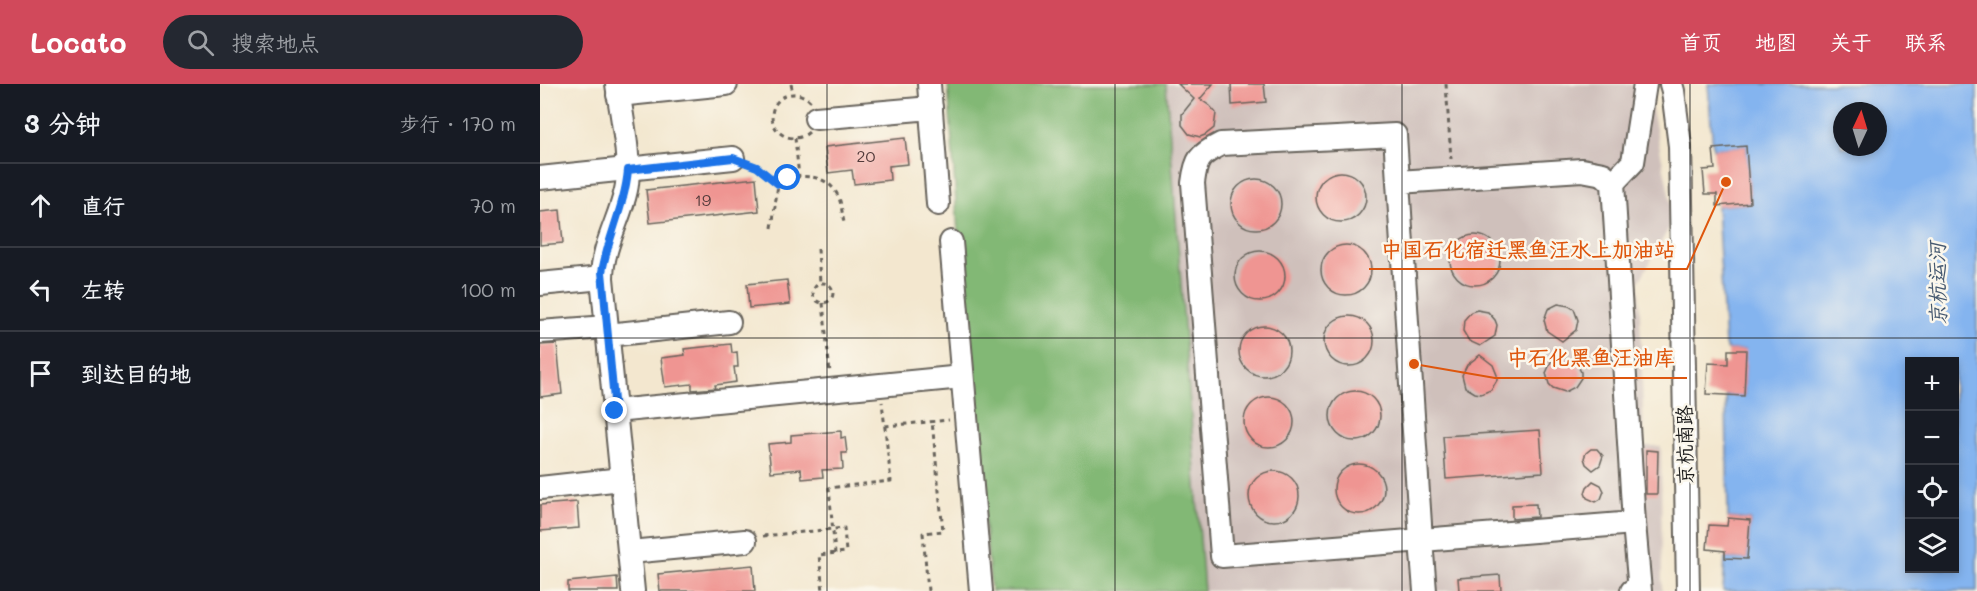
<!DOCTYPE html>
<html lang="zh">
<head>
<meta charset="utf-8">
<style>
  body { margin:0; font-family:Mali,"LXGW WenKai TC",sans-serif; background:#242831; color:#f1f3f6 }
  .controls { position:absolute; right:18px; bottom:18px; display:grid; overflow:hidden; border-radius:0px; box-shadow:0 3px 9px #0003 }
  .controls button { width:54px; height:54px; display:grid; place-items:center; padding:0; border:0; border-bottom:2px solid #363941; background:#171b24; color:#f1f3f6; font:30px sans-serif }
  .compass { position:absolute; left:1293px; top:18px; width:54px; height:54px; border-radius:50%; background:#171b24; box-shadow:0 3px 9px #0003; rotate:4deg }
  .stop { position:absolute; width:18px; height:18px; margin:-14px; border:4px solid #1a73e8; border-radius:50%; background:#fff }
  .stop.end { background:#1a73e8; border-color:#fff; box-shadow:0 2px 6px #0008 }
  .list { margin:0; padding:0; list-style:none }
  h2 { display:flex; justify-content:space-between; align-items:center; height:78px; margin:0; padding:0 24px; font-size:26px }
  h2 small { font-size:20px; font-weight:400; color:#9ea1a6 }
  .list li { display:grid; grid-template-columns:39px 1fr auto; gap:18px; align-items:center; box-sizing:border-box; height:84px; padding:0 24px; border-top:2px solid #363941 }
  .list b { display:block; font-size:22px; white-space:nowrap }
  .list em { font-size:20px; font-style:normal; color:#9ea1a6 }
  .icon { flex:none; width:33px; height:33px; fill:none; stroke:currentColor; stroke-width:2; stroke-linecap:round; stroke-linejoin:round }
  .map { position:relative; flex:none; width:1437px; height:507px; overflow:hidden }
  header { display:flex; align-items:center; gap:36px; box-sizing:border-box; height:84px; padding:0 30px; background:#d1495b; color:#fff }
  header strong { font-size:28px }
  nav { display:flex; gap:33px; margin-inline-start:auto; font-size:21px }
  .search { width:420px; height:54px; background:#242831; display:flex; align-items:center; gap:15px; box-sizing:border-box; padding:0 21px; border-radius:33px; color:#9ea1a6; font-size:22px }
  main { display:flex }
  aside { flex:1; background:#171b24 }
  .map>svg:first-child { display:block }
</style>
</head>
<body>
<header>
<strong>Locato</strong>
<div class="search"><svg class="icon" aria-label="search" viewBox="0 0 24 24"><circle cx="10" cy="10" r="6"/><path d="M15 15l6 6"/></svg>搜索地点</div>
<nav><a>首页</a><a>地图</a><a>关于</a><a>联系</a></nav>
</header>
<main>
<aside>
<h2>3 分钟<small>步行 · 170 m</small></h2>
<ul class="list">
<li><svg class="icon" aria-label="ahead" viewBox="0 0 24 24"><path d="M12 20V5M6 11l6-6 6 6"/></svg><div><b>直行</b></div><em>70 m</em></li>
<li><svg class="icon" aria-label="left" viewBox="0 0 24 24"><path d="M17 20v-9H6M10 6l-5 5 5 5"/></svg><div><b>左转</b></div><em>100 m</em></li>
<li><svg class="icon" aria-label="arrive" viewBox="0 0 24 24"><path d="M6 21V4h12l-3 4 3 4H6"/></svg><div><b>到达目的地</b></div></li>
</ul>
</aside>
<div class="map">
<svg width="1437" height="507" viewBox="0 0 1437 507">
  <rect width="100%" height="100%" fill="#fbf7ec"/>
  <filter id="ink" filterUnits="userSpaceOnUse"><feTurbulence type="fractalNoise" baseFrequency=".0167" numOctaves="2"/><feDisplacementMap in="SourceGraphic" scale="12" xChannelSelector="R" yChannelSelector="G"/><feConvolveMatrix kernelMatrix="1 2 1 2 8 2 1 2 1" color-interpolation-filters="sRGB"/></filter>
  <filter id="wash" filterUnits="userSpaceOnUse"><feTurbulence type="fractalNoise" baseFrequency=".008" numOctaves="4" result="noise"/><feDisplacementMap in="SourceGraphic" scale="24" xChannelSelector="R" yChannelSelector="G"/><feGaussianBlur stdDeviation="1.35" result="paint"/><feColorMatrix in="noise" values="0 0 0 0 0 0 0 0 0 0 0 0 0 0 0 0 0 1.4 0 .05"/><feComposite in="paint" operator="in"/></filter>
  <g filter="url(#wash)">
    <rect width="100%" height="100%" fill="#f3e7cf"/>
    <!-- industrial -->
    <path fill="#cfc0bb" d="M 626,0 L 1107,0 L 1134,135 L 1099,198 L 1104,362 L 1121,362 L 1122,507 L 664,507 Z"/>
    <!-- forest -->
    <path fill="#82b874" stroke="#4f6a48" stroke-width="1.5" d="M 408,0 L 626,0 L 664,507 L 451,507 L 418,149 Z"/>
    <!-- water -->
    <path fill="#84b4ef" stroke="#506886" stroke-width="1.5" fill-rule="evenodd" d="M 1168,0 L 1437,0 L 1437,507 L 1183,507 L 1185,474 L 1207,475 L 1210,436 L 1188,434 L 1186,311 L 1204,312 L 1205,266 L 1188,266 L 1185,261 L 1177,122 L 1210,119 L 1206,62 L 1173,65 ZM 1302,27 L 1338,27 L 1338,63 L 1302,63 ZM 1370,278 L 1414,278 L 1414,484 L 1370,484 Z"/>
    <g id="blocks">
      <!-- building -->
      <g fill="#ef9592">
        <path d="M 638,0 L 673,0 L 660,15 L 670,22 L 676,29 L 674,44 L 665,51 L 660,53 L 649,50 L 642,41 L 642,30 L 654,15 Z"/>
        <path d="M 691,0 L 724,0 L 726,18 L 692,21 Z"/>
        <path d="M 365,54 L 368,80 L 349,82 L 350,96 L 314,100 L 312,86 L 288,89 L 285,63 Z"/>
        <path d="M 1206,62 L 1210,119 L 1177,122 L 1177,110 L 1165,110 L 1163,86 L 1175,85 L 1173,65 Z"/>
        <circle cx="801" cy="113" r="25"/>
        <path d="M 216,94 L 219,127 L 110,139 L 106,106 Z"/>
        <circle cx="716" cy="120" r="25"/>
        <path d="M 20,126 L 23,159 L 0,161 L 0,128 Z"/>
        <circle cx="935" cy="176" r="25"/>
        <circle cx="806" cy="186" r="25"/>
        <circle cx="720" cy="192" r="25"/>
        <path d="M 247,196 L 250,220 L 209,224 L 207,200 Z"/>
        <path d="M 1018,220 L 1029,222 L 1034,225 L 1038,236 L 1036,246 L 1022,257 L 1007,247 L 1004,236 L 1008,225 Z"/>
        <path d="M 937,226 L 948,228 L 955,236 L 957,241 L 955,252 L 940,262 L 929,257 L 923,247 L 924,236 L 931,228 Z"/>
        <circle cx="809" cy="257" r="25"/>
        <circle cx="724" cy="267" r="25"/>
        <path d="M 17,260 L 22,310 L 0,313 L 0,261 Z"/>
        <path d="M 191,260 L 192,269 L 197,268 L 198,283 L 194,283 L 196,298 L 175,301 L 176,304 L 152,306 L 152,300 L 125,303 L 121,274 L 145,271 L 144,265 Z"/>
        <path d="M 1188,266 L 1206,266 L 1204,312 L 1166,310 L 1168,279 L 1188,280 Z"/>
        <path d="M 940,271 L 953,281 L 957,291 L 957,296 L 951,306 L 941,310 L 935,309 L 925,303 L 922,291 L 927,281 Z"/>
        <path d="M 1021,271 L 1036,278 L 1041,288 L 1041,294 L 1035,303 L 1025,308 L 1013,304 L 1009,300 L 1006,289 L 1011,278 Z"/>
        <circle cx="815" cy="332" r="25"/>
        <circle cx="729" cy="338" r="25"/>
        <path d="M 1000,346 L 1003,388 L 906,395 L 903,352 Z"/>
        <path d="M 301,347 L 301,354 L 305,353 L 307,369 L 302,369 L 303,385 L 282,386 L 283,393 L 262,395 L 261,385 L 231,388 L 228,360 L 251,358 L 251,351 Z"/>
        <path d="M 1051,365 L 1057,365 L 1063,372 L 1060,381 L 1053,386 L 1046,380 L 1044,374 L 1046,369 Z"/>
        <path d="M 1106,366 L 1118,367 L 1117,410 L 1106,410 Z"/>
        <circle cx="819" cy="405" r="25"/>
        <circle cx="734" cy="412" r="25"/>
        <path d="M 1053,397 L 1061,401 L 1064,407 L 1061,415 L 1056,418 L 1047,414 L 1045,409 L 1047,403 Z"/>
        <path d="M 37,418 L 39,444 L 0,447 L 0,421 Z"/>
        <path d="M 996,420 L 997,433 L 972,435 L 972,421 Z"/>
        <path d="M 1188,434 L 1210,436 L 1207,475 L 1185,474 L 1185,467 L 1167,465 L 1169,441 L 1187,442 Z"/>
        <path d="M 213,481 L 215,507 L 120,507 L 118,490 Z"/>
        <path d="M 960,491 L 961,507 L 919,507 L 918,494 Z"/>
        <path d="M 77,493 L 78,507 L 28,507 L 28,498 Z"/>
      </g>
    </g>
  </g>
  <g filter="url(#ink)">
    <use href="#blocks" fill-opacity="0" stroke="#67635b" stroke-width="1.5"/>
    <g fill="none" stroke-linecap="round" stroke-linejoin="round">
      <!-- minor casing -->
      <g stroke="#67635b" stroke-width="26">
        <g id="minor">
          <path d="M 77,0 C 81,28 92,80 86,106 C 80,135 62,163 62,194 L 93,507"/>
          <path d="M 389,0 L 398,120"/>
          <path d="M 1131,0 L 1133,7 L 1140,62 L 1148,507"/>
          <path d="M 78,11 L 186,0"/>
          <path d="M 276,34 L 391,24"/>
          <path d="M 0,94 L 193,74"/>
          <path d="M 858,98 L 1042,86 L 1063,90 L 1073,99 L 1094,439 L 682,472 L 653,99 C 656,75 659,71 681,60 L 855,51 L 858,98 L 881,456 L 885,507"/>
          <path d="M 1073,99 L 1093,78 L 1105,0"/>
          <path d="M 411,158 L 441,507"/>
          <path d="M 0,200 L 62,194"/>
          <path d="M 0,248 L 67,243"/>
          <path d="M 68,251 L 189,238"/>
          <path d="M 75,327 L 422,293"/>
          <path d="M 0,404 L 82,395"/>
          <path d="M 90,468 L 205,457"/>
          <path d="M 1092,507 L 1100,507 L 1094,439"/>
        </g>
      </g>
      <!-- path -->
      <g stroke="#67635b" stroke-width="3" stroke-dasharray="4.5 4.5" stroke-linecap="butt">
        <path d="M 251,0 L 253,9"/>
        <path d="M 906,0 L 911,75"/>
        <circle cx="254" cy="32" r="22"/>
        <path d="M 255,54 L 259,93"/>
        <path d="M 209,80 L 217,83 L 238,100"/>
        <path d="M 232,144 L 238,100 C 258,88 289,89 299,114 C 302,122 302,131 304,138"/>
        <path d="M 278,165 L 280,199"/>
        <circle cx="283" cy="209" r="10"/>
        <path d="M 283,219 L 290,289"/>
        <path d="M 345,342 L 409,336"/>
        <path d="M 223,452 L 304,444 L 306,468 L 279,471 L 283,507"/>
        <path d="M 295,470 L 289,404 L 351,397 L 342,318"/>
        <path d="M 388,507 L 383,449 L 403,447 L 392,337"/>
      </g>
      <!-- minor -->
      <use href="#minor" stroke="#fff" stroke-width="22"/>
    </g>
  </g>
  <g fill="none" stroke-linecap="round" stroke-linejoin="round" filter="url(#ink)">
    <!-- route -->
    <path stroke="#1a73e8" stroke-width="8" d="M 75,327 L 62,188 C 68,153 85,121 88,86 L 193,74 L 217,83 L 238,100 L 248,94"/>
  </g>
  <!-- grid -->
  <path fill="none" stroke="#1c1c1c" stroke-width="1.5" stroke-opacity="0.55" d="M 287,0 L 287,507M 575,0 L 575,507M 862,0 L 862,507M 1150,0 L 1150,507M 0,254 L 1437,254"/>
  <g text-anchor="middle" stroke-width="5" stroke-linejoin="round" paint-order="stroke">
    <!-- number labels -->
    <g font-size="16" fill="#513a3a">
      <text x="326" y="78">20</text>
      <text x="163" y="122">19</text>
    </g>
    <!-- street labels -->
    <g font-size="20" fill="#1c1c1c" stroke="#fbf7ec">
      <text transform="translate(1145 361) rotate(-91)" y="7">京杭南路</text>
    </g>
    <!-- water labels -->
    <g font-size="21" font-style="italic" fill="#465970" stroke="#fbf7ec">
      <text transform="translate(1398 200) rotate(-91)" y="7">京杭运河</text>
    </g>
  </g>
  <!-- callouts -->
  <path fill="none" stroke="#de560d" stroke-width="2" d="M1186 98L1147 185H829M874 280L955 294H1147"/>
  <g fill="#de560d" stroke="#fbf7ec" stroke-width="2">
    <circle cx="1186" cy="98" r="6"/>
    <circle cx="874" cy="280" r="6"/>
  </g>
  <g font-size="21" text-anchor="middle" font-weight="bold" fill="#de560d" stroke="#fbf7ec" stroke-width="5" stroke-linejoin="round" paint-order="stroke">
    <text x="988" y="173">中国石化宿迁黑鱼汪水上加油站</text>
    <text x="1051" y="281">中石化黑鱼汪油库</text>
  </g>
</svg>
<div class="controls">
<button>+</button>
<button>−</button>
<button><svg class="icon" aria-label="locate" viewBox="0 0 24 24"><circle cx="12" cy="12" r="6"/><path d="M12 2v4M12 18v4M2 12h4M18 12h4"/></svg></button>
<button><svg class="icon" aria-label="layers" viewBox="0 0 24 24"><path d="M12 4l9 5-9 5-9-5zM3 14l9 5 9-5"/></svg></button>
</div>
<svg class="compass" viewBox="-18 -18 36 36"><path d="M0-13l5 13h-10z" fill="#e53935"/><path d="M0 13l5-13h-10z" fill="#9ea1a6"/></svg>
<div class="stop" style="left:248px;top:94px"></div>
<div class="stop end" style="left:75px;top:327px"></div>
</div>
</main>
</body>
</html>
